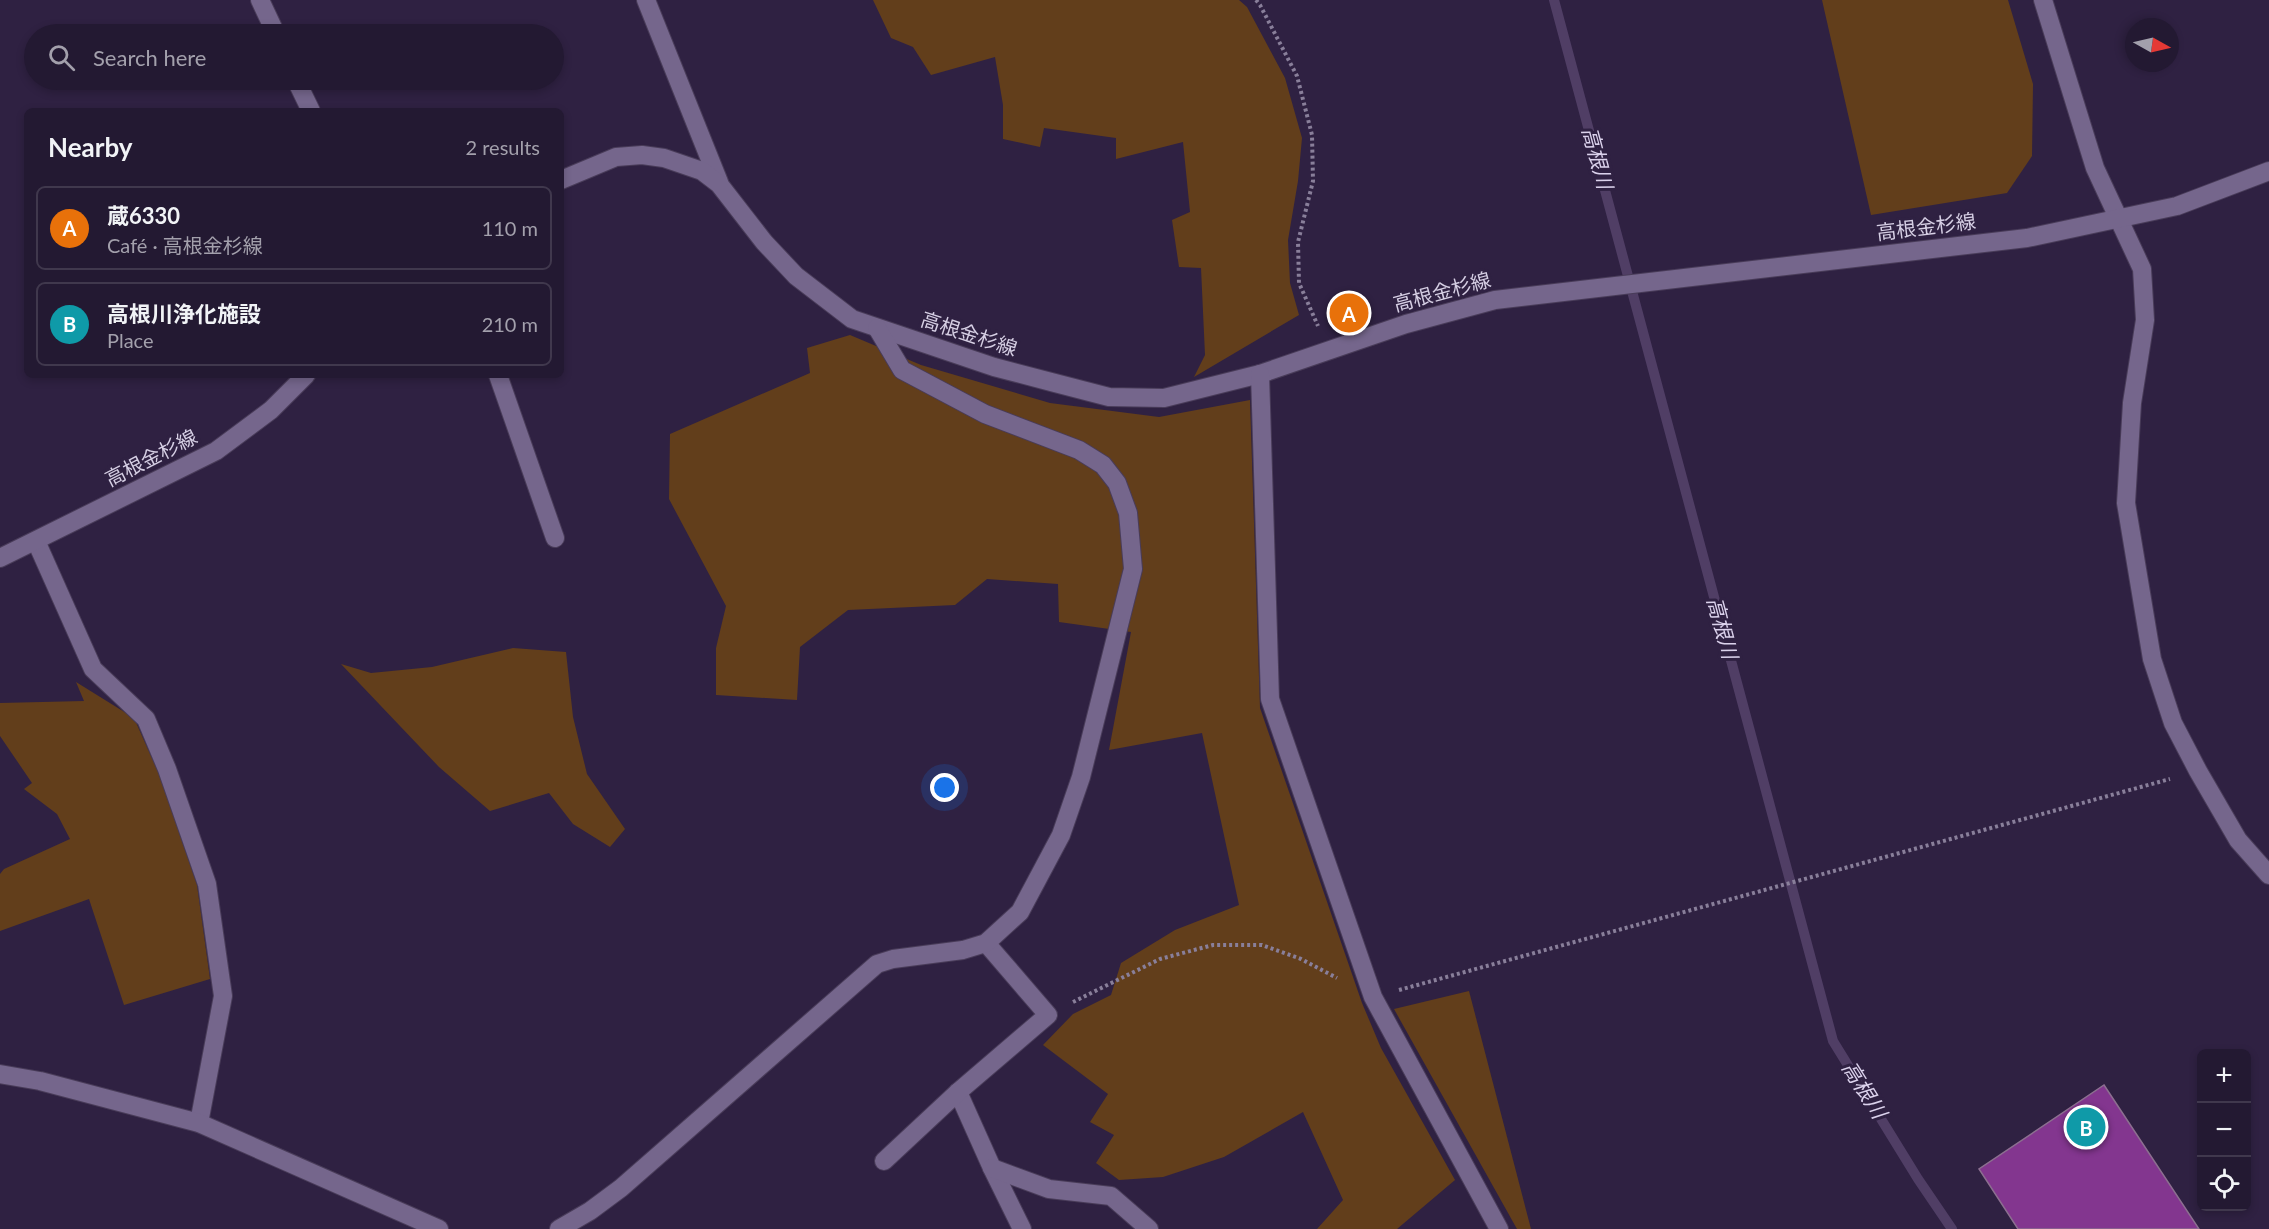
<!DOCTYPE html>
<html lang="en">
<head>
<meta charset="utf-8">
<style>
  body { margin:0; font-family:Lato,"Noto Sans JP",sans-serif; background:#2b223a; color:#f1f3f6 }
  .controls { position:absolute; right:18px; bottom:18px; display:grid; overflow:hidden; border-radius:9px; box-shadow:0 3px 9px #0003 }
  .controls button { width:54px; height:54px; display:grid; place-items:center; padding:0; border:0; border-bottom:2px solid #40384d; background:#231932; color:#f1f3f6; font:30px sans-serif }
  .compass { position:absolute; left:2125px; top:18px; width:54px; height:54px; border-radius:50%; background:#231932; box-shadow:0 3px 9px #0003; rotate:98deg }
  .you { position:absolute; left:945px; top:788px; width:21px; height:21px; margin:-15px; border:4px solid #fff; border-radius:50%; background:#1a73e8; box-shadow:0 0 0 9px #1a73e833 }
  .badge { display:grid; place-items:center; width:39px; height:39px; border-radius:50%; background:#a4c824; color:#fff; font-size:20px; font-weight:700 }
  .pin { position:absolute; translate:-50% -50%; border:3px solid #fff; box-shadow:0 2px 6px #0006 }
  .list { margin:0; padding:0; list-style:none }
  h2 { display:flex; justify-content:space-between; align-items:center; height:78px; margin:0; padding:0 24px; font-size:26px }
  h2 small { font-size:20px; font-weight:400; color:#a3a0ac }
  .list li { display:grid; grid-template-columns:39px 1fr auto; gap:18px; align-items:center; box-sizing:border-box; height:84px; margin:0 12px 12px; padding:0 12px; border:2px solid #40384d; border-radius:9px }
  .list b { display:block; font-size:22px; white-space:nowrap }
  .list p { margin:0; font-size:20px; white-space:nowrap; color:#a3a0ac }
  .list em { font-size:20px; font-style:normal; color:#a3a0ac }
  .icon { flex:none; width:33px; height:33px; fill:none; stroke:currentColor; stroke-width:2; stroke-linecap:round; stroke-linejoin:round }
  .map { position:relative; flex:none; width:2269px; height:1229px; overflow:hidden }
  .search { position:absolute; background:#231932; box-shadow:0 3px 9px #0003; left:24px; top:24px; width:540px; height:66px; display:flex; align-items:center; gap:15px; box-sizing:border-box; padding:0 21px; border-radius:33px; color:#a3a0ac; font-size:22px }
  .panel { position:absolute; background:#231932; box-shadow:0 3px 9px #0003; left:24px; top:108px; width:540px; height:270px; border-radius:9px }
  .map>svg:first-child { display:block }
</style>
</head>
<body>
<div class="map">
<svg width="2269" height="1229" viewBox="0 0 2269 1229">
  <rect width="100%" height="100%" fill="#2f2142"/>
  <!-- green -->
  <g fill="#623e1b">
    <path d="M 873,0 L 1239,0 L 1247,7 L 1285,78 L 1302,138 L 1298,181 L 1288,240 L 1290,283 L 1299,315 L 1194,377 L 1205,355 L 1201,268 L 1179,267 L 1172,220 L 1190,212 L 1183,142 L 1116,159 L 1116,138 L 1044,128 L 1040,147 L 1003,139 L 1003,105 L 995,57 L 931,75 L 913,47 L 891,38 Z"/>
    <path d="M 1822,0 L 2008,0 L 2033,84 L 2032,156 L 2007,193 L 1871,215 Z"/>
    <path d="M 850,335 L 921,365 L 1050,403 L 1159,417 L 1250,400 L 1260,708 L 1362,1003 L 1381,1048 L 1455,1180 L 1397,1229 L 1317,1229 L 1343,1200 L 1303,1112 L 1224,1157 L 1163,1177 L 1119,1180 L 1096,1163 L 1114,1135 L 1090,1122 L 1108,1094 L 1043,1045 L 1073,1014 L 1111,995 L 1121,963 L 1175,930 L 1239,905 L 1202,733 L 1109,750 L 1131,632 L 1059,622 L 1058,584 L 987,579 L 955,605 L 848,610 L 800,647 L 797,700 L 716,695 L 716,648 L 726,606 L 669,499 L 670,434 L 810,373 L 807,348 Z"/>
    <path d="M 513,648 L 566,652 L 573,717 L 587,774 L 625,829 L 610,847 L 573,824 L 549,793 L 490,811 L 439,767 L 341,664 L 371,673 L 432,667 Z"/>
    <path d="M 76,682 L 134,718 L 159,774 L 197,885 L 210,979 L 124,1005 L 89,899 L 0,931 L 0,874 L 4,869 L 70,839 L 57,814 L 24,789 L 32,783 L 0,736 L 0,703 L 84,701 Z"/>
    <path d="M 1469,991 L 1531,1229 L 1517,1229 L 1394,1009 Z"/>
  </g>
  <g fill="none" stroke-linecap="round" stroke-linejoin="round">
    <!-- stream -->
    <path stroke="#503e65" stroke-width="10" d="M 1554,0 L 1833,1041 L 1918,1179 L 1952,1229"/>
  </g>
  <!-- building -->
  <path fill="#83368f" stroke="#8c6f90" stroke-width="1.5" d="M 2104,1085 L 2199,1229 L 2018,1229 L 1979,1169 Z"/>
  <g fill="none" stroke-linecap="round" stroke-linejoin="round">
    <!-- minor casing -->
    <g stroke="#493c59" stroke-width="20">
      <g id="minor">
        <path d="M 260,0 L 276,34"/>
        <path d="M 646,0 L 719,182"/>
        <path d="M 2043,0 L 2095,168 L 2142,269 L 2145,320 L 2132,403 L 2126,503 L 2152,659 L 2173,723 L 2198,771 L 2238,840 L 2269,875"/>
        <path d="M 296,80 L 311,111"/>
        <path d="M 561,180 L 616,157 L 642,155 L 664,158 L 702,171 L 719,184 L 764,242 L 796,276 L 852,319 L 994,367 L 1055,383 L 1109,397 L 1164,398 L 1260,374 L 1406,324 L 1495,300 L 2027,238 L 2177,206 L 2269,171"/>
        <path d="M 1260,374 L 1270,699 L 1373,997 L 1499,1229"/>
        <path d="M 498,375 L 555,538"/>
        <path d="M 36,541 L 93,669 L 146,719 L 167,769 L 207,884 L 223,996 L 199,1123"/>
        <path d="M 0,558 L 216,451 L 271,410 L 306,375"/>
        <path d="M 0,1074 L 40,1081 L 199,1123 L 439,1229"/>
        <path d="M 958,1092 L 992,1168 L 1022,1229"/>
        <path d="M 884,1161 L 958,1092 L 1048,1015 L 986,943"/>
        <path d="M 992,1168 L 1049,1189 L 1111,1196 L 1149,1229"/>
        <path d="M 559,1229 L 590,1211 L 621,1188 L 877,964 L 893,959 L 963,950 L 986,943 L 1020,912 L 1061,835 L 1081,777 L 1133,569 L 1128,513 L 1117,483 L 1103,465 L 1079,450 L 985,414 L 902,370 L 877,328"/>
      </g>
    </g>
    <!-- path -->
    <g stroke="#897f9a" stroke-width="4" stroke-dasharray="3 3" stroke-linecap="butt">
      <path d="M 1256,0 L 1260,5 L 1297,76 L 1312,135 L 1313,181 L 1298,242 L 1299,283 L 1318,326"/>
      <path d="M 1399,990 L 2170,779"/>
      <path d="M 1073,1002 L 1160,959 L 1213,945 L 1262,945 L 1301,959 L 1337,978"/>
    </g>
    <!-- minor -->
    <use href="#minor" stroke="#75668c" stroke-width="18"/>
  </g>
  <g text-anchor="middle" stroke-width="6" stroke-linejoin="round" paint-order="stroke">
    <!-- street labels -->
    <g font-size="20" fill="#d6cfe4" stroke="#2f2142">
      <text transform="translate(1926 227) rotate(-7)" y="7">高根金杉線</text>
      <text transform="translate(1442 292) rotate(-15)" y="7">高根金杉線</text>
      <text transform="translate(969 334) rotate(18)" y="7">高根金杉線</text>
      <text transform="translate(151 458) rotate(-27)" y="7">高根金杉線</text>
    </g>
    <!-- water labels -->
    <g font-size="21" font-style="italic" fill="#dbd2ec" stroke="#2f2142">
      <text transform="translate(1597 158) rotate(75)" y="7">高根川</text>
      <text transform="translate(1722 628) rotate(75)" y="7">高根川</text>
      <text transform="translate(1864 1090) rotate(58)" y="7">高根川</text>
    </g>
  </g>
</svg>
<div class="controls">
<button>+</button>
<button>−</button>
<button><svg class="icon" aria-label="locate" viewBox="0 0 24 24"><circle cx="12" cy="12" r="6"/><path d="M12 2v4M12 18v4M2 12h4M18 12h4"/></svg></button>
</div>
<svg class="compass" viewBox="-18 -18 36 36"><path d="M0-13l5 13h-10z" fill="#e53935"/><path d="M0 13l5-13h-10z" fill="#a3a0ac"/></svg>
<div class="you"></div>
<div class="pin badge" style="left:1349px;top:313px;background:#e8710a">A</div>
<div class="pin badge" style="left:2086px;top:1127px;background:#0f9aa8">B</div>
<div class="search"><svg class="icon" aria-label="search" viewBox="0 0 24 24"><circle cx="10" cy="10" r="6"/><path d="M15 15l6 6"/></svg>Search here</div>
<section class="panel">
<h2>Nearby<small>2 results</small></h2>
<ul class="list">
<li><span class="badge" style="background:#e8710a">A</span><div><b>蔵6330</b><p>Café · 高根金杉線</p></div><em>110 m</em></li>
<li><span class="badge" style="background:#0f9aa8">B</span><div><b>高根川浄化施設</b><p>Place</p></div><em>210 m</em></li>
</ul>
</section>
</div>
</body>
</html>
